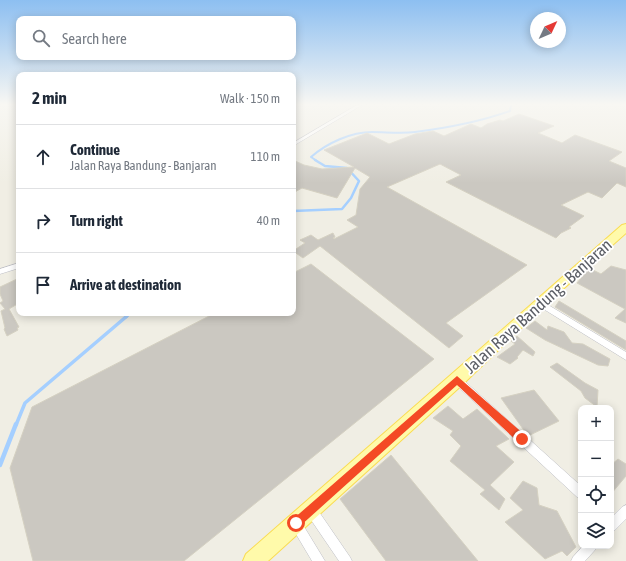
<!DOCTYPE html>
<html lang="en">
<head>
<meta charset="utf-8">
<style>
  body { margin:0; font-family:"Asap Condensed",sans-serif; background:#f2f2f3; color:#1f2937 }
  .controls { position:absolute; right:12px; bottom:12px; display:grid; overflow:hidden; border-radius:8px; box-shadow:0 2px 10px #0003 }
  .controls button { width:36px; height:36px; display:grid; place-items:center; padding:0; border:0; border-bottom:1px solid #e0e1e3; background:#fff; color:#1f2937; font:20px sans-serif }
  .compass { position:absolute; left:530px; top:12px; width:36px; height:36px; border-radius:50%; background:#fff; box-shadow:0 2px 10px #0003; rotate:46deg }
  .stop { position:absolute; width:12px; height:12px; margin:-9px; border:3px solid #f44a25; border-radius:50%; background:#fff }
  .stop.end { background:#f44a25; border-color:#fff; box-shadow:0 1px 4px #0008 }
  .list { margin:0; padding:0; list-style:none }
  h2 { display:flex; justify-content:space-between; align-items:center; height:52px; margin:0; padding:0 16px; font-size:17px }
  h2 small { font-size:13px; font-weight:400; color:#747a83 }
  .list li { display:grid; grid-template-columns:26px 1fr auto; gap:12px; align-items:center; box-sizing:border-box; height:64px; padding:0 16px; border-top:1px solid #e0e1e3 }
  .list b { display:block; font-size:15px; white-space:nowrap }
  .list p { margin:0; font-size:13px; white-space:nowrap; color:#747a83 }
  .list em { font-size:13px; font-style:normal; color:#747a83 }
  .icon { flex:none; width:22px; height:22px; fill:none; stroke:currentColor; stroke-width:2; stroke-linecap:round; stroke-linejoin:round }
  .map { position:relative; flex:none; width:626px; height:561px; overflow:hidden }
  .search { position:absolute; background:#fff; box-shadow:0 2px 10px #0003; left:16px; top:16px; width:280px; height:44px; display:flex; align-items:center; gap:10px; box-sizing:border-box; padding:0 14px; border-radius:8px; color:#747a83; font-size:15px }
  .panel { position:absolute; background:#fff; box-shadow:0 2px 10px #0003; left:16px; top:72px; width:280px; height:244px; border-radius:8px }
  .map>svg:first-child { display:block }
</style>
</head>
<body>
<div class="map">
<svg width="626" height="561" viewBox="0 0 626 561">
  <rect width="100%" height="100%" fill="#f0eee4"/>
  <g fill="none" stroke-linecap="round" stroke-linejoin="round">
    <!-- stream-far4 -->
    <path stroke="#a5cfff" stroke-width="2" d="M 317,161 L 311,157 C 327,143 351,132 372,132 C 387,132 400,134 415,132 C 447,128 479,122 510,111 L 511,105"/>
    <!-- stream-far3 -->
    <path stroke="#a5cfff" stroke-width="2.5" d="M 293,211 L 342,209 L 351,198 L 359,181 L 347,168 L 325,166 L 315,160"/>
    <!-- stream-far2 -->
    <path stroke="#a5cfff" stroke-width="3" d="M 126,317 L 130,313"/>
    <!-- stream-far1 -->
    <path stroke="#a5cfff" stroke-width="3.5" d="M 16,425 L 25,403 L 127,316"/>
    <!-- stream -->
    <path stroke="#a5cfff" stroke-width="4.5" d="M 0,465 L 16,424"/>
  </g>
  <!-- building -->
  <g fill="#cbc8c1" stroke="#d5d1c2">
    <path d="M 519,114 L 554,126 L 538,133 L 562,143 L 575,135 L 622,152 L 609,161 L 626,168 L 626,187 L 617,183 L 602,198 L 588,192 L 561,205 L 584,216 L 569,227 L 571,228 L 561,233 L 556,238 L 446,182 L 461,175 L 440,164 L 387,187 L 527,265 L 446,323 L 463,336 L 449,348 L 320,246 L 303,258 L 293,251 L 305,243 L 300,240 L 311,235 L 318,240 L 333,233 L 335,237 L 333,238 L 334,239 L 358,227 L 347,220 L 356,215 L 360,189 L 370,177 L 355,168 L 337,198 L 302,188 L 293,193 L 293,160 L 304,165 L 322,169 L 354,167 L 324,150 L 367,133 L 389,144 L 415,134 L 433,131 L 444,136 L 471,124 L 481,128 L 487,124 L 500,120 L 503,121 Z"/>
    <path d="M 311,264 L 434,359 L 184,561 L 33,561 L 10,468 L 32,407 L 215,313 L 293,313 L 293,273 Z"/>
    <path d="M 611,266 L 626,270 L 626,323 L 615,318 L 625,309 L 577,283 L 589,268 L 601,274 Z"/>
    <path d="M 19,278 L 19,303 L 9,309 L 19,327 L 17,328 L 18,330 L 7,336 L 4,329 L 5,328 L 1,311 L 5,309 L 0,303 L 3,301 L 0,294 L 0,287 Z"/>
    <path d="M 559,301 L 626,341 L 626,350 L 555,307 Z"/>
    <path d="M 535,321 L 547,330 L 548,326 L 564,332 L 572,343 L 583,344 L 610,359 L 608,366 L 598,365 L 545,340 L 526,328 Z"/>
    <path d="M 517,336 L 535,352 L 533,356 L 523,350 L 517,357 L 518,358 L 510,364 L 497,357 L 515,344 L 511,341 Z"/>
    <path d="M 557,363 L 585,383 L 598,390 L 597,407 L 585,398 L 581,391 L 550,367 Z"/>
    <path d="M 534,390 L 559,421 L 528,436 L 501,398 Z"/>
    <path d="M 448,406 L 463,419 L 477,409 L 509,439 L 496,446 L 514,462 L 490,485 L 505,499 L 499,510 L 480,494 L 485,490 L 450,461 L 461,446 L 450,435 L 453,431 L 433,418 Z"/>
    <path d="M 391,455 L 478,561 L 386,561 L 340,499 Z"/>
    <path d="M 618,459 L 626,464 L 626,476 L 611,494 L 611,465 Z"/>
    <path d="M 523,481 L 537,488 L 539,505 L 557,511 L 576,547 L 567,556 L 562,551 L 545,559 L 505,522 L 523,510 L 510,498 Z"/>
  </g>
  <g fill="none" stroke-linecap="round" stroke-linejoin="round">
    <!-- minor casing -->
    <g stroke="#bcbdc4" stroke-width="1">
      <g id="minor">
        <path d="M 357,105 L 362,105 L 293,146 L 293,143 Z"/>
        <path d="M 19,263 L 19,268 L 0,274 L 0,269 Z"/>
        <path d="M 540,300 L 626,352 L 626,360 L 537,305 L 536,303 L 537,301 Z"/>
        <path d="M 457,376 L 460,377 L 581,486 L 581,498 L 577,497 L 454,383 L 453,380 L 454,377 Z"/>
        <path d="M 311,504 L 315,506 L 350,557 L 352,561 L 339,561 L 307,514 L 305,510 L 307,506 Z"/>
        <path d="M 626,505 L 626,519 L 615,530 L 611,532 L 611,518 L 622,507 Z"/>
        <path d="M 296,518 L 300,520 L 325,561 L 312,561 L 290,524 L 292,520 Z"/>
        <path d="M 583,546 L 597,546 L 595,550 L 585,561 L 571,561 L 573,557 Z"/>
      </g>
    </g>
    <!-- primary casing -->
    <g stroke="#fadc52" stroke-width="2">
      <path id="primary" d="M 626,224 L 626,233 L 544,306 L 462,385 L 268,561 L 243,561 L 246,554 L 622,225 Z"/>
    </g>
    <!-- minor -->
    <use href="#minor" fill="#fff" fill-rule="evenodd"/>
    <!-- primary -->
    <use href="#primary" fill="#fffaaa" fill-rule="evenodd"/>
  </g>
  <!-- sky -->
  <linearGradient id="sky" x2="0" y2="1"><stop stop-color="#8dbff1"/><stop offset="0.57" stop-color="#f8f7f3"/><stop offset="1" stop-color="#f8f7f3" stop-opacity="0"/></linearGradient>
  <rect width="626" height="183" fill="url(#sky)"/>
  <!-- route -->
  <path fill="#f44a25" d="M 457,376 L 526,436 L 527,439 L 526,443 L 522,444 L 519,443 L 457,385 L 299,527 L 296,529 L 292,527 L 290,523 L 292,520 Z"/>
  <g text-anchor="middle" stroke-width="3.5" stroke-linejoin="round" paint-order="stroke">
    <!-- near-street labels -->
    <g font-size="17" fill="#5c5f66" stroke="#fff">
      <text transform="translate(538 306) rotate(-42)" y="6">Jalan Raya Bandung - Banjaran</text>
    </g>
  </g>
</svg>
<div class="controls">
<button>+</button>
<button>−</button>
<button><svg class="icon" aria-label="locate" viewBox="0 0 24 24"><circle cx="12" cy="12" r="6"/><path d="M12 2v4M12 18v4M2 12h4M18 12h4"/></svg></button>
<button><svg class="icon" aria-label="layers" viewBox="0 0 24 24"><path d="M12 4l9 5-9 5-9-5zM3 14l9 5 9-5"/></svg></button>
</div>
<svg class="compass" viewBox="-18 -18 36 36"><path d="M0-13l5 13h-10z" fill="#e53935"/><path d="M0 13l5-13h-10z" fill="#747a83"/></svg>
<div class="stop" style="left:296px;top:523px"></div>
<div class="stop end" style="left:522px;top:439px"></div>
<div class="search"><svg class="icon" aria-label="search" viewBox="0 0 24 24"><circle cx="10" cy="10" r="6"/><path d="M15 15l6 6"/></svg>Search here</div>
<section class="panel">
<h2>2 min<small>Walk · 150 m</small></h2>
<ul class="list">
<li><svg class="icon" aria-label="ahead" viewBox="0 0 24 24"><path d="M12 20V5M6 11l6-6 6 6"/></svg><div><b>Continue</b><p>Jalan Raya Bandung - Banjaran</p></div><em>110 m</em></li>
<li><svg class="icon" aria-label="right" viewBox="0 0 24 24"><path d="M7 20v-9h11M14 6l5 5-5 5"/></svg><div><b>Turn right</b></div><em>40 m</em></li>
<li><svg class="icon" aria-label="arrive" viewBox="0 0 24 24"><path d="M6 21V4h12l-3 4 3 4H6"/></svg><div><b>Arrive at destination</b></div></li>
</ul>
</section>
</div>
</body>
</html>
